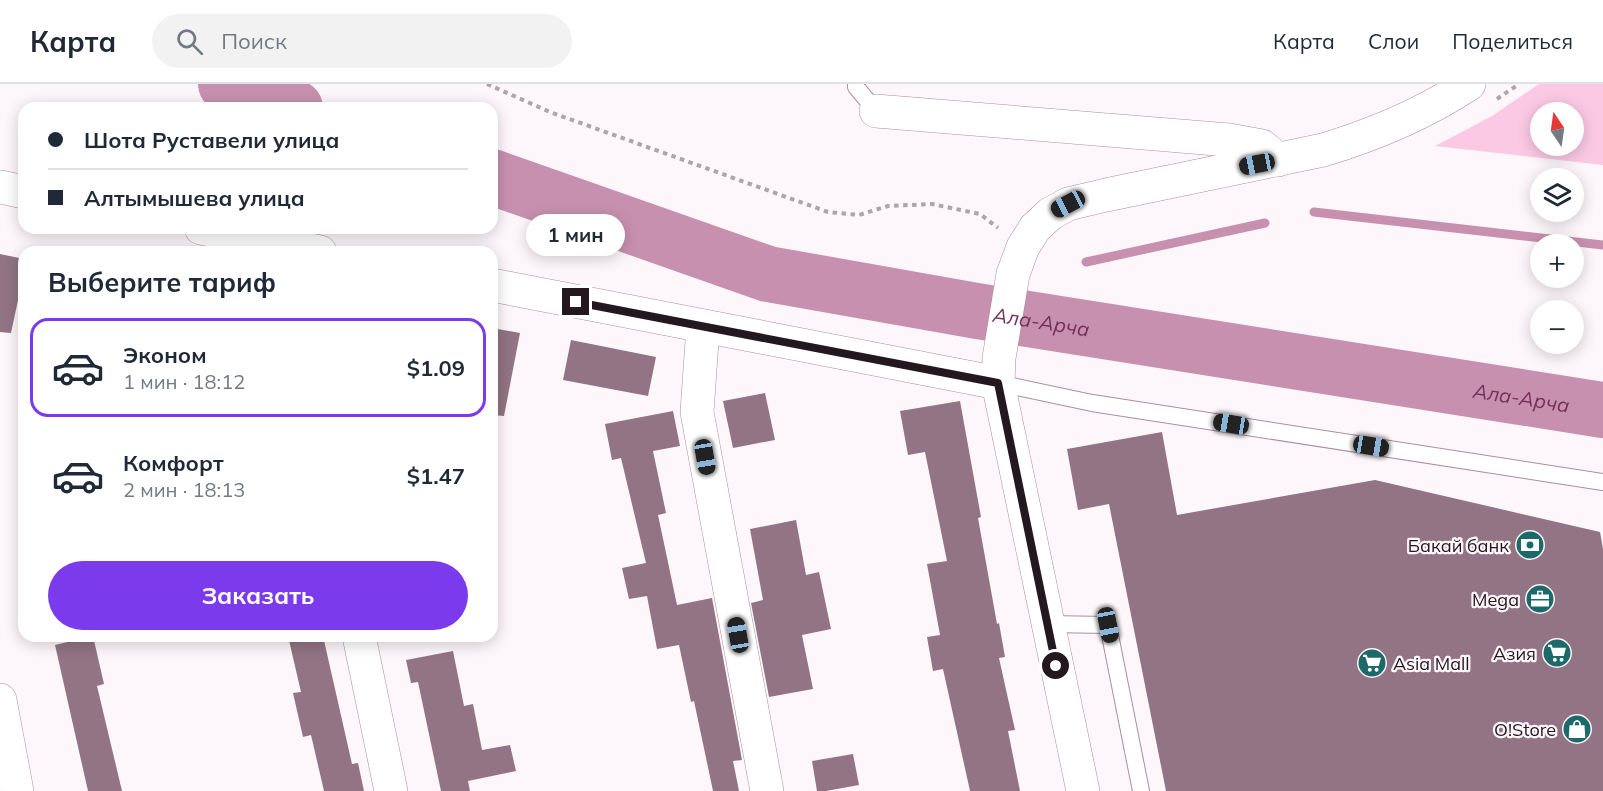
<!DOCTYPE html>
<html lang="ru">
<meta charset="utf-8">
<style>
:root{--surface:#fff;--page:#f2f2f3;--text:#1f2937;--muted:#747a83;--line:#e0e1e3;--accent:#7c3aed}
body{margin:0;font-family:Mulish,sans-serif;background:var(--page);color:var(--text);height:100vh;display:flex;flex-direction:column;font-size:22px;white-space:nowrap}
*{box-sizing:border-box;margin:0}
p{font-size:20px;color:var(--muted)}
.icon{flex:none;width:33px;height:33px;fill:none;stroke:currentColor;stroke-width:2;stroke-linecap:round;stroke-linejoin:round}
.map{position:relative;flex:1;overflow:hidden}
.drawer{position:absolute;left:18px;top:162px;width:480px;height:396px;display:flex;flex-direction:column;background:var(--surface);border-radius:18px;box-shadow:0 3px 15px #0003}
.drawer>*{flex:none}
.guide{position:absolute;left:18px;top:18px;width:480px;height:132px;border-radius:18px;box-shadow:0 3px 15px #0003;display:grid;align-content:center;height:132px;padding:0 30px;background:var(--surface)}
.needle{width:39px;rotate:347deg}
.buttons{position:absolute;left:1530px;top:18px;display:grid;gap:12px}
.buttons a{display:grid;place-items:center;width:54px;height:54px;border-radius:50%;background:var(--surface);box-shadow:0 3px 15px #0003;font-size:30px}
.end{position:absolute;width:27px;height:27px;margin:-14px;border:8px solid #24181f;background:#fff;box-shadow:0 0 0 3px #fff}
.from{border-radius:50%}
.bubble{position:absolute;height:42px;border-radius:21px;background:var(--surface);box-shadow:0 3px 15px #0003;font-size:20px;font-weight:700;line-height:42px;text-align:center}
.car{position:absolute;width:18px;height:36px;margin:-18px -9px;border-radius:8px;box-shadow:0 0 4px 2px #0007;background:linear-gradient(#222 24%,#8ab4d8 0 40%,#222 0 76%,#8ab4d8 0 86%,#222 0)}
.guide b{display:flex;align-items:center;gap:21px;height:57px;font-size:22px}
.guide b+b{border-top:2px solid var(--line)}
.guide i{width:15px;height:15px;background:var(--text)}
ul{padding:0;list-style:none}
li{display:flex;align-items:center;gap:18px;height:99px;margin:0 12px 9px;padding:0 18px;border:3px solid transparent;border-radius:18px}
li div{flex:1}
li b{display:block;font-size:22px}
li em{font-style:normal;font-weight:700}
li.selected{border-color:var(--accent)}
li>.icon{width:54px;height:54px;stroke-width:1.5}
h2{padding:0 30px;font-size:27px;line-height:72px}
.primary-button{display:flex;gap:12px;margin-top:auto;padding:12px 30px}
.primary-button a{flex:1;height:69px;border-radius:36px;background:var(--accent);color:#fff;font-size:24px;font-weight:700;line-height:69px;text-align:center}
header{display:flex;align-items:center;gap:36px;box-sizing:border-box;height:84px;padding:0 30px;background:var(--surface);border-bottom:2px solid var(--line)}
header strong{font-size:28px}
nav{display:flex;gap:33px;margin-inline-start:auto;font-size:21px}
.search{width:420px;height:54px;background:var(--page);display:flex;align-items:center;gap:15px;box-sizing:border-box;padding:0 21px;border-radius:33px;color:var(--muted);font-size:22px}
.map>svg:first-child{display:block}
.green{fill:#fbc9e4;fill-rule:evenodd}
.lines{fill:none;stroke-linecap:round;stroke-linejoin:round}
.stream{stroke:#c790af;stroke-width:9}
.river{stroke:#c790af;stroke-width:56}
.building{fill:#927484}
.lane-casing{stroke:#ad8e9f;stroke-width:18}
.street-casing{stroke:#ad8e9f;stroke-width:34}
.secondary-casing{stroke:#ad8e9f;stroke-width:34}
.path{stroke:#ada5aa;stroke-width:4;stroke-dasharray:4.5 4.5;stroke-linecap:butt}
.lane{stroke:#fff;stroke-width:16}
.street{stroke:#fff;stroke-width:33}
.secondary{stroke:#fff;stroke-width:33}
.route{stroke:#24181f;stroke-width:8}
.labels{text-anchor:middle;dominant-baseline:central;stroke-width:4.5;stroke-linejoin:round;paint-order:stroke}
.poi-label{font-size:18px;fill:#24181f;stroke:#fdf6fa;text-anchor:end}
.water-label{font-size:20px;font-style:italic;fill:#723059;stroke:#fdf6fa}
</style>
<header>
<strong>Карта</strong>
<div class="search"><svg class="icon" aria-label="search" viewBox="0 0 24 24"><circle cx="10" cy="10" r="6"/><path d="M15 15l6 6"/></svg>Поиск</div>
<nav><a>Карта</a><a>Слои</a><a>Поделиться</a></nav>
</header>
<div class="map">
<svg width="1603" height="707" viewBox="0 0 1603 707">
<rect width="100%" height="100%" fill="#fdf6fa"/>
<path class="green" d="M1539,0H1603V81L1435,62L1492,32ZM1540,28H1574V62H1540Z"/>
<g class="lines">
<g class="stream">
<path d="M1314,128L1603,161"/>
<path d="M1086,178L1265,139"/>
</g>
<g class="river">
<path d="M226,0L295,24"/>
<path id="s1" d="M492,93L768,190L977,227L1603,326"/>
</g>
</g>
<g class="building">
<path d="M0,170L24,175V188L11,249L0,248Z"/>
<path d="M492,244L520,249L504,332L492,331Z"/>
<path d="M571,256L656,273L648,312L563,296Z"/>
<path d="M765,309L775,356L733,364L723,317Z"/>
<path d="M960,317L981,433L978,434L997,540L999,539L1005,573L999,574L1015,646L1008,647L1020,707H970L943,585L933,587L927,553L940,551L927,480L947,477L925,368L908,371L900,327Z"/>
<path d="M673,327L680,362L653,367L666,429L658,431L677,521L712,514L742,676L733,677L739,707H713L694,617L691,618L679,561L657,565L647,512L629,515L622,484L646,479L621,374L612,376L605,340Z"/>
<path d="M1162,348L1177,431L1375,396L1600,448L1603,465V707H1166L1109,420L1078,426L1067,365Z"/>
<path d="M796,436L806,491L819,488L831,545L802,551L813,605L769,613L751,519L763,516L750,445Z"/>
<path d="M93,552L104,600L97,602L122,707H88L55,561Z"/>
<path d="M288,552H323L352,680L358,679L364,707H324L311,651L303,653L293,609L301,608Z"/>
<path d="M453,567L464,622L473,620L482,666L510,661L516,687L468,697L470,707H441L418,598L411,599L406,576Z"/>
<path d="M853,670L859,701L826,707H817L812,677Z"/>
</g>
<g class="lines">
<g class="lane-casing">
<g id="lane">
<path d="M856,0V3L876,27"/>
<path d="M998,299L1092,319L1603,398"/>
<path d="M1047,540L1108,541L1141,707"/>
</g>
</g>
<g class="street-casing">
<g id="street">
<path d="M876,27L1229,56L1262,62L1278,76"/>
<path d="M703,243L697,328L767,707"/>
<path d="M359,552L391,707"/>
<path d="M0,616L17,707"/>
</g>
</g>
<g class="secondary-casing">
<g id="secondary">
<path d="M0,103L24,108"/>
<path d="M201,144L320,168"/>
<path d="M492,201L998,299"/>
<path d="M1083,707L998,299L999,274L1013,190L1023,163L1035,144L1050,130L1068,120L1106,111L1323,66C1373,51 1425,29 1469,0"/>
</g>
</g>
<g class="path">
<path d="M487,0L550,28L828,128L859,131L888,122L932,120L980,130L998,144"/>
<path d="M1497,15L1519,0"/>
</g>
<use href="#lane" class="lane"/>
<use href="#street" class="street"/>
<use href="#secondary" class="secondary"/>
</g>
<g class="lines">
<path class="route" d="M576,218L998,299L1056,582"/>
</g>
<defs>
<g id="bank-disc" transform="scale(1.5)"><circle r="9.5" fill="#1b6968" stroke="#fdf6fa"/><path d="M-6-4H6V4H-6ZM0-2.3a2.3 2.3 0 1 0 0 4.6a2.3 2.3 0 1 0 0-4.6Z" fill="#fff"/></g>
<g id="office-disc" transform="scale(1.5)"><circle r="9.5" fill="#1b6968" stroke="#fdf6fa"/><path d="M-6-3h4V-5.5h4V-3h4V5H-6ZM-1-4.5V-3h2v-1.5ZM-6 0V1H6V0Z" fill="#fff"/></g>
<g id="supermarket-disc" transform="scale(1.5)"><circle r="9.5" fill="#1b6968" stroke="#fdf6fa"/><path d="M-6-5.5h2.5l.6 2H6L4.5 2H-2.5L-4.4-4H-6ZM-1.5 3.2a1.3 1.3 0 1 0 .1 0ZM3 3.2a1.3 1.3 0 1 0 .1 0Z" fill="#fff"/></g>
<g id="shop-disc" transform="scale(1.5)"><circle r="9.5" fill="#1b6968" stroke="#fdf6fa"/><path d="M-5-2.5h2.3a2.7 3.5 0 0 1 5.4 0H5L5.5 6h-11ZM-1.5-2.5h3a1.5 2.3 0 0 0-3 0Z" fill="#fff"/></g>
</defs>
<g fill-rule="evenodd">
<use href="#bank-disc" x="1530" y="461"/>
<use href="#office-disc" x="1540" y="515"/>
<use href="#supermarket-disc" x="1557" y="569"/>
<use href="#supermarket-disc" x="1372" y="579"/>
<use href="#shop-disc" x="1577" y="645"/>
</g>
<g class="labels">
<g class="poi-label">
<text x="1509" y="461">Бакай банк</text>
<text x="1519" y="515">Mega</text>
<text x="1536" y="569">Азия</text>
<text x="1393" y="579" text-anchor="start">Asia Mall</text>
<text x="1556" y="645">O!Store</text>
</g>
<g class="water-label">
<text stroke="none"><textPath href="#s1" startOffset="570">Ала-Арча</textPath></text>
<text stroke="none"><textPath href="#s1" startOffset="1056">Ала-Арча</textPath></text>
</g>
</g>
</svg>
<div class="buttons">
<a><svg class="needle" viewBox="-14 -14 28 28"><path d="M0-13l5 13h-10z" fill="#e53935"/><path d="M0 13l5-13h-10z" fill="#747a83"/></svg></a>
<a><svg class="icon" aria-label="layers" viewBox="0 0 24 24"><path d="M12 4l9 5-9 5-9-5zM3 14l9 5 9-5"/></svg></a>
<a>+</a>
<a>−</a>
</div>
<i class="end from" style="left:1056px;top:582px"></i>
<i class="end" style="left:576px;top:218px"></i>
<div class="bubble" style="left:526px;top:130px;width:99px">1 мин</div>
<i class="car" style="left:1257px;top:80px;rotate:259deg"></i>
<i class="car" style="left:1068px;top:120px;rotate:242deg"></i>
<i class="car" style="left:1231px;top:340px;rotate:279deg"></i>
<i class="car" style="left:1371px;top:362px;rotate:99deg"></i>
<i class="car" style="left:705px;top:373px;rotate:170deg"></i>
<i class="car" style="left:1108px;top:541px;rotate:169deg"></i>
<i class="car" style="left:738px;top:551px;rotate:350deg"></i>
<div class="guide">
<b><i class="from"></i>Шота Руставели улица</b>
<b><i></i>Алтымышева улица</b>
</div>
<section class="drawer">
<h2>Выберите тариф</h2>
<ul>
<li class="selected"><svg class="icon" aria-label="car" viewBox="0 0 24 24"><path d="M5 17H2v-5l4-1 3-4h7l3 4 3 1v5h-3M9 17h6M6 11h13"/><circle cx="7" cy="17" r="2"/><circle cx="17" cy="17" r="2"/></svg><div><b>Эконом</b><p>1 мин · 18:12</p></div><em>$1.09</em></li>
<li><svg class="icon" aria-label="car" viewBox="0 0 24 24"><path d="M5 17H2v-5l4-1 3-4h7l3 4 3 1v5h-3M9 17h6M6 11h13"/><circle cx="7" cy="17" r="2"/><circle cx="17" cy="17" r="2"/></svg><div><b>Комфорт</b><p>2 мин · 18:13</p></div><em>$1.47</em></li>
</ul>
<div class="primary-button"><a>Заказать</a></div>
</section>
</div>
